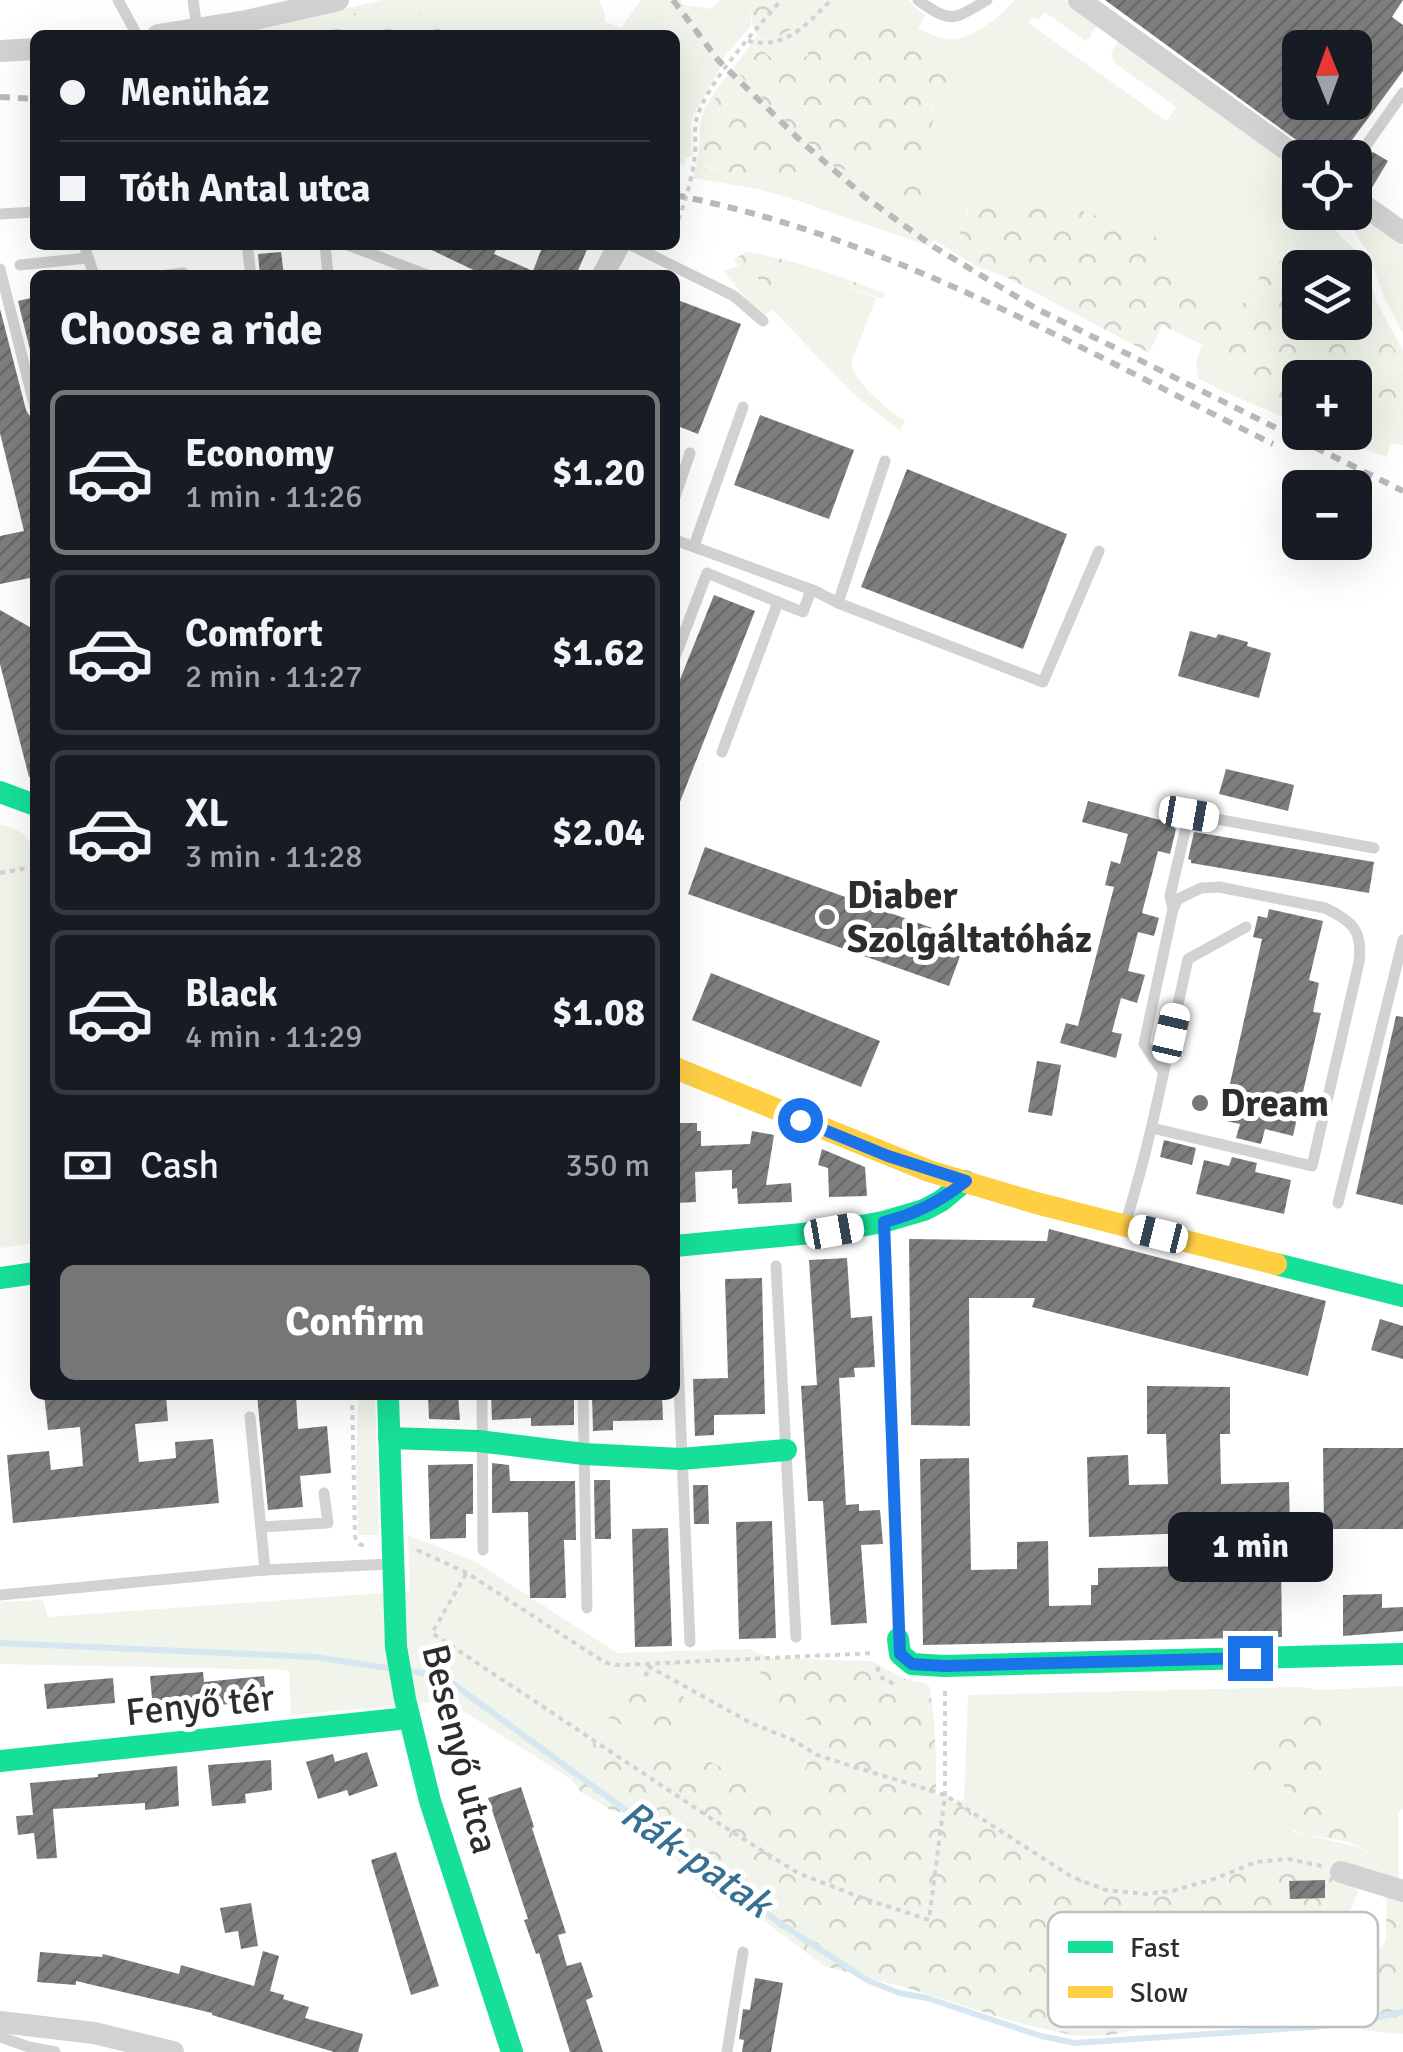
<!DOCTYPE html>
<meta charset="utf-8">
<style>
:root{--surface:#171b24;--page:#20242c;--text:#f1f3f6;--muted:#9ea1a6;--line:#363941;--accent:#767676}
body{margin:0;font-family:Signika,sans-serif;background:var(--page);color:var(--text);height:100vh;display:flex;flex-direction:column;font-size:38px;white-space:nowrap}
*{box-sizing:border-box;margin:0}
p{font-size:32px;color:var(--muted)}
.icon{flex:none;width:55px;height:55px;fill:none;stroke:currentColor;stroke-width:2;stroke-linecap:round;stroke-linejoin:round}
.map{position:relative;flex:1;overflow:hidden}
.side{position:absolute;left:30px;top:270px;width:650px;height:1130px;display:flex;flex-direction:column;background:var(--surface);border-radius:15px;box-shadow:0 10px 40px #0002}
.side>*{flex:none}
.hud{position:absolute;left:30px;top:30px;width:650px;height:220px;border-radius:15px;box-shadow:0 10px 40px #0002;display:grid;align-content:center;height:220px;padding:0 30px;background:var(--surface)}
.needle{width:65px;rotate:359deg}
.buttons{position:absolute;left:1282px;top:30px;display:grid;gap:20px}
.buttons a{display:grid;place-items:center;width:90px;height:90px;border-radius:15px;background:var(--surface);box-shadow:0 10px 40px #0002;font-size:50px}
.end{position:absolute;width:45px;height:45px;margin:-22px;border:12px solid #1a73e8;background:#fff;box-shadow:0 0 0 5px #fff}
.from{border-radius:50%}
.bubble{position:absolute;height:70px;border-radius:15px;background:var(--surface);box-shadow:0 10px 40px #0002;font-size:32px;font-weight:700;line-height:70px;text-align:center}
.car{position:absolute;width:30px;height:60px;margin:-30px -15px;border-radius:12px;box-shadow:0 0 8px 2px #0007;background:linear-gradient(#fff 24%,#345 0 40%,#fff 0 76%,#345 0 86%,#fff 0)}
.hud b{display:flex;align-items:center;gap:35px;height:95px;font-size:38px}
.hud b+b{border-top:2px solid var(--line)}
.hud i{width:25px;height:25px;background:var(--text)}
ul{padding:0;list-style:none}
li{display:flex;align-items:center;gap:30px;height:165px;margin:0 20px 15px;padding:0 10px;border:5px solid var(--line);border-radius:15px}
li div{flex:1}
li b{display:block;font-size:38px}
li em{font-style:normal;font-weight:700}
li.on{border-color:var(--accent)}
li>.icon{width:90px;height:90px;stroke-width:1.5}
h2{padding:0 30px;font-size:45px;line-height:120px}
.pay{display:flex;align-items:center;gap:25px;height:110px;padding:0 30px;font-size:38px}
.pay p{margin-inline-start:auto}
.button{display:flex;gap:20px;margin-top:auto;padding:20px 30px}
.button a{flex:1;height:115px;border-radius:15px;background:var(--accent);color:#fff;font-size:40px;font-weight:700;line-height:115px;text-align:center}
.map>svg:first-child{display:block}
.green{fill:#f0f4ea}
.forest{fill:url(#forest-crowns)}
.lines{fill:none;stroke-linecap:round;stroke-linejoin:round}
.stream{stroke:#d6e7f2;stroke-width:6}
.building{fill:url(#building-hatch);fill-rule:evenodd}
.path{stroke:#d2d2d2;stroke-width:4;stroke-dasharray:5 5;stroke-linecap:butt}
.lane{stroke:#d2d2d2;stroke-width:11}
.street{stroke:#d2d2d2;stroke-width:22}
.fast{stroke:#16e098;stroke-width:22}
.slow{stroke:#ffcf43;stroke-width:22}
.rail{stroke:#b9b9b9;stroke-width:6;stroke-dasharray:10 8;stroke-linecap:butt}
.route{stroke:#1a73e8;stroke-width:12}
.poi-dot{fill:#767676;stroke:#fff;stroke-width:4}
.labels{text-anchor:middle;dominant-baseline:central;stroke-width:10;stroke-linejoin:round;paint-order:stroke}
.poi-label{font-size:38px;font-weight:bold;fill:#2d2d2d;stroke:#fff;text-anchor:start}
.street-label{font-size:38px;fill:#2d2d2d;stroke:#fff}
.water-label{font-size:40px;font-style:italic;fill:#377092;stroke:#fff}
.key{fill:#fff;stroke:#c0c0c0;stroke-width:2.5}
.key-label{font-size:28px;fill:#2d2d2d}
</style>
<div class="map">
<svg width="1403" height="2052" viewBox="0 0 1403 2052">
<defs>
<pattern id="forest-crowns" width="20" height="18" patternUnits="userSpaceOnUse" patternTransform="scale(2.5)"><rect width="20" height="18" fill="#f0f4ea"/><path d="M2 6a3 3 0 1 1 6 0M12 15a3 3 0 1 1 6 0" fill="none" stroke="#ced2c9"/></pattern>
<pattern id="building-hatch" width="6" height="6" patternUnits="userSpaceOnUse" patternTransform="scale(2.5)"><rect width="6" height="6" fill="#7e7e7e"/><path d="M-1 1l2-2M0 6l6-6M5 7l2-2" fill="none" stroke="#686868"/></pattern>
</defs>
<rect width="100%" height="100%" fill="#fff"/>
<g class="green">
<path d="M383,0H599L604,12L605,22L621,28L641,0H681L684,5L711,9L720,0H750L751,26L724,57L719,70L693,115L691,125L692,155L685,159L684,166L675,161V35H229Z"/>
<path d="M806,0H835L830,8V23L814,38L808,55L800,60L793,69L782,67L763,51L744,54L756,36L766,40L805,4Z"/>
<path d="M852,0H908L925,16L918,28C949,43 956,44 985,26C997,18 1005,12 1014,0H1065L1098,24L1091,34L1092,36L1085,41L1045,12L1038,20L1033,17L1028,23L1167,121L1176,107L1115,63L1111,53L1119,40L1300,170V212L1323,213L1341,237L1354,248L1362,260L1377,303L1403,351V370L1398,354L1358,302H1355V268H1300V274L1290,280L1280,272L1265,292L1247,299L1234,314L1203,304L1193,285L1177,274L1169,252L1137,234L1116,213L1064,219L1036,204L982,198L972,194C964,229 948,234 976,266L934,240L928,246L793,199L758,189L693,178L698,159L710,169L734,174L788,146L772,151L768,135L772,124L726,91L720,126L700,133C699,108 719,87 733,68L785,121L838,170L929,155C934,144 936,138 931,126L935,116C928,101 938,88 945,73C935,70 935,64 927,58C914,49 873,33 857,31L849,22L854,7Z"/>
<path d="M1354,214L1366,217L1403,245V334L1384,297L1367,251L1357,236L1351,220Z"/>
<path d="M738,266L753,272L771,294L802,272L876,298L851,363C856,386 887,408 905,421L900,431L852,393L773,310L764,316L747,300L723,271Z"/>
<path d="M1202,345L1211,349L1226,367L1261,381L1288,407L1300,411V424L1220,390L1198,378L1196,363Z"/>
<path d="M1355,428L1376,432L1403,430V445L1390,443L1387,457L1321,433L1355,432Z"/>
<path d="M0,824C23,832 29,833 35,858V1243L0,1248Z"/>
<path d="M358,1395H375L379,1535H358L356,1473Z"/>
<path d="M408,1535L474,1561L617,1653L750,1649L769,1658L760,1671L766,1702L823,1727L793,1799L693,1754L646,1759L598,1735L571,1779L447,1701L291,1715L289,1670L0,1664V1602L43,1600L48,1617L410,1591Z"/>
<path d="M1403,1686V1809L1398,1812L1399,1886L1361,1879L1315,1864L1288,1859L1256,1862L1217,1878L1172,1891L1144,1894L1106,1890L1072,1877L950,1798L964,1801L968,1695L1301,1687L1302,1730L1284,1785V1800L1293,1832L1359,1847L1371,1856L1333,1815L1329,1804L1320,1690Z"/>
</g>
<g class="forest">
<path d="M750,0H806L797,26C759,48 752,43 750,0Z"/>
<path d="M835,0H852L854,7L850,22L858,31L871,32L880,19L891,18L926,45C929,60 931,68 945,73L948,84L945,94L934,97L931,107L935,116L931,126C936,138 934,144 929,155L916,157L909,165L899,166L890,162L880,167L838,170L785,121L733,68L744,54L763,51L782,67L793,69L800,60L808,55V43L813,37L811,30L818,23L829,22L830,8Z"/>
<path d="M429,12L442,19L444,35H326L323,28L326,18L359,13L373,27Z"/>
<path d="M726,91L773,124L768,135L772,150C789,146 796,145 808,159V166L800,172C771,173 720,181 698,159L700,133L720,125L721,119L713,107L717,93Z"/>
<path d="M929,174L933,198L932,209L922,215C899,209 880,201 863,182L867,176Z"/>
<path d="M972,194L982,198L1036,204L1064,219L1077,206L1089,216L1115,213L1132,219L1137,233L1153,234L1169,252L1177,274L1193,285L1203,304L1233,314L1247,299L1264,292L1259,280L1260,261H1282L1280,272L1290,280L1300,274V322H1355V302H1358L1398,354L1403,370V430L1376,432L1355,428V378H1300V411L1265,397L1261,381L1225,367L1211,349L1162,325L1149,353L1008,278L976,266L961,248L960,223L967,214Z"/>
<path d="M746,252C794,259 839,276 884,293L883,299L802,273L783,299L771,294L753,272L738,266L734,259Z"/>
<path d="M769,1658L871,1661L907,1680L925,1683L929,1686C936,1721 936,1758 936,1794L945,1795C969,1810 993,1826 1017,1841C1056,1867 1093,1894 1143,1894C1168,1893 1195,1886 1218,1878C1230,1874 1242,1867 1254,1863C1286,1853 1341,1860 1358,1892C1355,1899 1353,1908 1347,1913C1323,1932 1237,1922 1232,1954C1230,1961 1233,1971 1233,1978L1251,1994L1257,2007L1109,2035L1076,2036L1015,2022L911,1989L824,1966L756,1915L721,1900L692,1876L638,1817L611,1810L581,1792L571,1779L598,1735L646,1759L692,1754L793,1799L822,1727L766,1702L760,1671Z"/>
<path d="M633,1669L697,1704L671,1751L607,1717Z"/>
<path d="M1301,1687L1320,1690L1329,1804L1333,1815L1345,1825C1362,1826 1377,1838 1374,1856C1369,1854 1365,1850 1360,1847C1331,1832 1297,1844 1275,1815L1284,1800V1785H1245L1255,1731L1302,1730Z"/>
<path d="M1387,1887L1403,1891V2034L1362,2030L1364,1993L1357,1972L1358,1963L1380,1949L1386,1940Z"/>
</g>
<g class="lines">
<g class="stream">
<path d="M0,1643L315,1657L388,1668"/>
<path d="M410,1671L439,1676L448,1680L781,1924L867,1980L899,1993L927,1998L1041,2036L1075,2043L1312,2027L1348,2023L1403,2012"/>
</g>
</g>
<g class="building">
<path d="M1105,0H1403L1392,17L1403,25V71L1352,140L1357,142L1356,150L1360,155L1368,156L1373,152L1388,161L1370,191L1355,182V158H1321ZM1300,48H1355V102H1300Z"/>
<path d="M421,245H498L494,254L533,271L543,245H589L576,275H484Z"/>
<path d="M281,252L284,275H260L258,254Z"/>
<path d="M35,297V370L18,301Z"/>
<path d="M675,299L741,324L698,434L675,425Z"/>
<path d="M0,309L26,410L29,415L35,417V577L0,584V536L24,531L0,433Z"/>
<path d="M760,415L854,450L829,519L734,485Z"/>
<path d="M907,469L1067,534L1023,649L861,587Z"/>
<path d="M714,595L755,611L676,812L675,692Z"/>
<path d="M0,610L35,630V777H29L0,664Z"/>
<path d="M1190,631L1216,638L1218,634L1248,642L1247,646L1271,653L1259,698L1178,676Z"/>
<path d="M1226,769L1294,785L1288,811L1219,794Z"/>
<path d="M1088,801L1175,824L1174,828L1176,829L1170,854L1158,851L1142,913L1159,918L1154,936L1138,932L1128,971L1145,975L1137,1003L1121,998L1112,1032L1122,1034L1116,1058L1060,1043L1066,1023L1078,1026L1114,887L1105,885L1111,861L1120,864L1128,834L1082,822Z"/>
<path d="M1194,832L1374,862L1369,893L1191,863V860L1188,859Z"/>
<path d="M705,847L966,940L949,986L688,894Z"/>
<path d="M1269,909L1323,921L1309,980L1319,983L1313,1012L1321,1013L1293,1136L1265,1129L1261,1144L1236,1138L1240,1124L1222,1120L1262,939L1253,937L1258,916L1267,918Z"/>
<path d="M711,973L880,1041L861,1087L692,1020Z"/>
<path d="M1396,1016L1403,1017V1205L1356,1194Z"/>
<path d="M1037,1061L1061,1065L1052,1116L1028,1112Z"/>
<path d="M675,1123H697V1131H701V1146L750,1144L752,1131L774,1135L766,1185L791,1183L792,1202L738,1204L737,1188L732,1189V1170L695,1172L696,1202L675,1203Z"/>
<path d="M1164,1140L1196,1148L1192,1165L1160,1157Z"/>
<path d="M822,1149L865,1167L867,1196L829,1197L828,1168L818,1165Z"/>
<path d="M1232,1157L1257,1163L1255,1172L1291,1180L1284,1214L1196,1194L1204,1160L1229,1166Z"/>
<path d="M1049,1229L1326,1301L1308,1376L1032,1307L1035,1298H969L970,1426L911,1425L909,1239L1047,1241Z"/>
<path d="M847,1258L851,1318L872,1316L875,1367L854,1368L855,1377L839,1378L846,1505L859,1504V1511L880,1510L883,1544L861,1545L867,1623L831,1625L823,1501H808L801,1386L817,1385L809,1260Z"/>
<path d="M762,1278L765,1414L714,1415V1435L695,1436L693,1379L728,1378L725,1279Z"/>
<path d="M1380,1319L1403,1326V1359L1371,1350Z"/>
<path d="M1147,1386L1230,1387V1434H1220L1221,1484L1289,1482L1290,1529L1089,1537L1087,1457L1128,1455L1129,1485L1168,1484L1166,1434H1147Z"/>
<path d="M44,1395H166L168,1421L135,1424L139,1462L176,1458L175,1442L213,1439L219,1503L13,1523L7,1455L49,1451L51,1470L83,1466L80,1427L48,1430Z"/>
<path d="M257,1395H296L298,1429L327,1426L331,1473L300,1476L303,1507L268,1510Z"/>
<path d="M428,1395H458L460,1420L429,1419Z"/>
<path d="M491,1395H574V1425L531,1426V1418L492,1420Z"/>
<path d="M592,1395H662L663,1420L613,1421V1430L593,1431Z"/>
<path d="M1323,1448H1403V1529H1324Z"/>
<path d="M969,1458L971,1570L1017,1569V1542L1048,1541L1049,1606L1091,1605V1585H1098V1568L1281,1564L1282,1637L923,1645L920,1459Z"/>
<path d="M492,1463L509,1465L510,1481H575L576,1540H564L566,1598H530L528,1512L492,1513Z"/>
<path d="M473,1464V1514H466V1538L430,1539L428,1465Z"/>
<path d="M594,1480H610L611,1539H595Z"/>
<path d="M693,1485H708L709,1524H694Z"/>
<path d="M772,1521L776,1638L739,1639L736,1522Z"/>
<path d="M668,1528L672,1646L635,1647L632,1529Z"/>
<path d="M1382,1594V1608L1403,1607V1631L1343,1636V1595Z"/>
<path d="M203,1672L204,1682L264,1676L266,1702L153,1709L150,1676Z"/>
<path d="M113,1678L115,1703L47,1709L44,1684Z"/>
<path d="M367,1752L378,1786L349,1796L347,1790L318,1799L306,1762L333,1754L335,1762Z"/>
<path d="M271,1760L272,1790L245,1794L246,1803L212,1806L208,1765Z"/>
<path d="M177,1766L179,1806L145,1810V1803L53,1809L57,1858L37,1859L34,1833L18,1835L16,1816L33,1815L30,1783L98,1777V1774Z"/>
<path d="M521,1787L534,1827L532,1828L566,1933L558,1935L567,1966L581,1962L593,1997L586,2000L603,2052H570L539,1953L536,1954L524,1920L528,1919L488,1798Z"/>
<path d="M396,1852L439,1986L411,1995L371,1860Z"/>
<path d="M1325,1880V1898L1290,1899L1289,1881Z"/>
<path d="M251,1903L258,1946L241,1949L238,1931L225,1933L220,1908Z"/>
<path d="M263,1951L279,1956L270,1991L284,1995L283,1999L309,2007L305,2018L363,2034L358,2052H334L212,2015V2013L76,1981V1985L37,1982L40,1952L102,1957L103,1954L179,1974L181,1965L254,1986Z"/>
<path d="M755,1978L783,1983L771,2052H742L744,2040L739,2039L743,2009L750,2010Z"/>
</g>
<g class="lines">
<g class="path">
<path d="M748,41C786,50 807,24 831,0"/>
<path d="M675,229C684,205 693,178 695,153C696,142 694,132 696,121C705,84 756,30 781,0"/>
<path d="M0,873L27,868"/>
<path d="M352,1395L355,1537L359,1544L368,1547"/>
<path d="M417,1550L467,1573L604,1662L616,1665L644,1664L875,1653"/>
<path d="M466,1574L432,1633L718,1823L798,1873L862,1898L929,1920L945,1795V1691"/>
<path d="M648,1666L751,1723L793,1740L817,1755L945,1795L1072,1877L1106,1890L1144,1894L1172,1891L1217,1878L1256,1862L1288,1859L1322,1866"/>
<path d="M877,1667L882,1678L894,1684"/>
<path d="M645,1676L651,1667"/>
</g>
<g class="lane">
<path d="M118,0L137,35"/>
<path d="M193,0L197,29"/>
<path d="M918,0C952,25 954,19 987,0"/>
<path d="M1365,147L1403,93"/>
<path d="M0,214L35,212"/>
<path d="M84,245L94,275"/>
<path d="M247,245L251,275"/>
<path d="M325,245L328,275"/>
<path d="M348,245L427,275"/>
<path d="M631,245L734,296L763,321"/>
<path d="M20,265L87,258"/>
<path d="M0,269L35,408"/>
<path d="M167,275L183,273L184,275"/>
<path d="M675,497L690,453"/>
<path d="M675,540L815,591L838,603L1043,682L1099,551"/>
<path d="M694,546L743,407"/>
<path d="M838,603L885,461"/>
<path d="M675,657L707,573L778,602"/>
<path d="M722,752L778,602L803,612L811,590"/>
<path d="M1173,909L1170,896L1189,814L1374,848"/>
<path d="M1152,1128L1312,1166L1359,962C1363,930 1352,921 1325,908L1219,887L1201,888L1178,899L1173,909L1144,1044L1162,1070"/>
<path d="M1338,1203L1403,940"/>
<path d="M1126,1221C1153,1136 1168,1047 1188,959L1246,927"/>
<path d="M885,1244L898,1634"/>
<path d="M776,1266L796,1637"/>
<path d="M675,1292L690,1642"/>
<path d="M482,1395L483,1550"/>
<path d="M583,1395L587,1608"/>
<path d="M250,1417L265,1570"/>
<path d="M261,1527L328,1523L324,1493"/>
<path d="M0,1595L265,1570L389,1564"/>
<path d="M0,2037L29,2047L55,2052"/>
<path d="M727,2052L743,1952"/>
</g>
<g class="street">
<path d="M1079,0L1300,159"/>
<path d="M158,35L246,21L338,0"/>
<path d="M0,51L35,49"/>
<path d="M1355,199L1403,233"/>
<path d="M603,275L619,245"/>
<path d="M1341,1872L1403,1891"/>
<path d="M0,2022L94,2033L173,2052"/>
</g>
<g class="fast">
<path d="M0,792L35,805"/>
<path d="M675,1246L833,1231L883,1222L924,1210L941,1201L965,1181"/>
<path d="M1276,1264L1403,1296"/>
<path d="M0,1278L35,1273"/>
<path d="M388,1395L396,1647L405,1699L430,1801L512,2052"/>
<path d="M389,1438L478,1441L584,1454L681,1459L786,1450"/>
<path d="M898,1639L900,1654L912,1664L944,1666L1403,1654"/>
<path d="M0,1761L408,1718"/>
</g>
<path class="slow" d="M675,1068L929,1171L1036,1203L1276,1264"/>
<g class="rail">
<path d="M673,0L718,60L803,143L865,197L934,247L1037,309L1403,491"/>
<path d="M0,97L35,99"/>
<path d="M675,195C889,237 1080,349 1273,444"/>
</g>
</g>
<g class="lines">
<path class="route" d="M800,1120L888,1156L966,1181C939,1202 916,1214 884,1222L900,1654L912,1664L944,1666L1250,1658"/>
</g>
<g class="poi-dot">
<circle cx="827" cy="917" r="10"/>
<circle cx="1200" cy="1103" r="10"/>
</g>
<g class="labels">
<g class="poi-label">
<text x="847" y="895">Diaber<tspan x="847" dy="44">Szolgáltatóház</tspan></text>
<text x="1220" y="1103">Dream</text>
</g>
<g class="street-label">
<text transform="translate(200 1705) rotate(-6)">Fenyő tér</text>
<text transform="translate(460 1749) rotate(76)">Besenyő utca</text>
</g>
<g class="water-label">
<text transform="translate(696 1859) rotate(35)">Rák-patak</text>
</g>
</g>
<rect x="1048" y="1912" width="330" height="115" rx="15" class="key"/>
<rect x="1068" y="1941" width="45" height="12" fill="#16e098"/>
<rect x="1068" y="1986" width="45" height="12" fill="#ffcf43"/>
<g class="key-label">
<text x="1130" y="1957">Fast</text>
<text x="1130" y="2002">Slow</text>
</g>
</svg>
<div class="buttons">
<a><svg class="needle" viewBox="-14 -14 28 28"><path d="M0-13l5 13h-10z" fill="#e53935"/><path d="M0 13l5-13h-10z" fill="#9ea1a6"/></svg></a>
<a><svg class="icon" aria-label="locate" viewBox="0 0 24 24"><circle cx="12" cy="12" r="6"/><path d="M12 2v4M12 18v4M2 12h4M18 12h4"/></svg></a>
<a><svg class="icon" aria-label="layers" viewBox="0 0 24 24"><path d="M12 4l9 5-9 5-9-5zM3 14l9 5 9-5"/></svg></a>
<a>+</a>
<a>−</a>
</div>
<i class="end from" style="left:800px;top:1120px"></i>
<i class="end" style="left:1250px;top:1658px"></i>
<div class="bubble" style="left:1168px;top:1512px;width:165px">1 min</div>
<i class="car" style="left:1189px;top:814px;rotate:100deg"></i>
<i class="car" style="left:1171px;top:1033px;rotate:13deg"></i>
<i class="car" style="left:834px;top:1231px;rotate:80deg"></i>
<i class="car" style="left:1158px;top:1234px;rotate:284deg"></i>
<div class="hud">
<b><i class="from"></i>Menüház</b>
<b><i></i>Tóth Antal utca</b>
</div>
<section class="side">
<h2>Choose a ride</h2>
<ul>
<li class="on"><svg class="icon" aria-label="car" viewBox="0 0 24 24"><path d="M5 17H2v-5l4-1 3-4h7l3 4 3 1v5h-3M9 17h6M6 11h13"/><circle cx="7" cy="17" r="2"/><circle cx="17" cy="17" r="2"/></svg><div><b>Economy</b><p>1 min · 11:26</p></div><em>$1.20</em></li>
<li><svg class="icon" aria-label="car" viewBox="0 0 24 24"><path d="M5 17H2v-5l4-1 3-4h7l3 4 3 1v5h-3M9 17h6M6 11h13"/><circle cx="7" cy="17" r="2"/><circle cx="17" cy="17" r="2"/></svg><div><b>Comfort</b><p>2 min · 11:27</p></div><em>$1.62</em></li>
<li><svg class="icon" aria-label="car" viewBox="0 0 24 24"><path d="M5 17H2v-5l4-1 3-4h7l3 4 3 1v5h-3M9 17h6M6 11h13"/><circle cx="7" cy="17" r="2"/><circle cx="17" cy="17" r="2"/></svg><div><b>XL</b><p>3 min · 11:28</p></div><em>$2.04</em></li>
<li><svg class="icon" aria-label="car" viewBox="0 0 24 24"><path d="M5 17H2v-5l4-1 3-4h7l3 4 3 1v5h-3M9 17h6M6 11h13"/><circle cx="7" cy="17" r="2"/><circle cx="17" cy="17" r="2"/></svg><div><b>Black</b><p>4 min · 11:29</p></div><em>$1.08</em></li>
</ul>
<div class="pay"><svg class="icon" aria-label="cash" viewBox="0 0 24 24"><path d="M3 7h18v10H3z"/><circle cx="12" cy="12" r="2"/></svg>Cash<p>350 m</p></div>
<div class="button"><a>Confirm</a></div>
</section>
</div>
